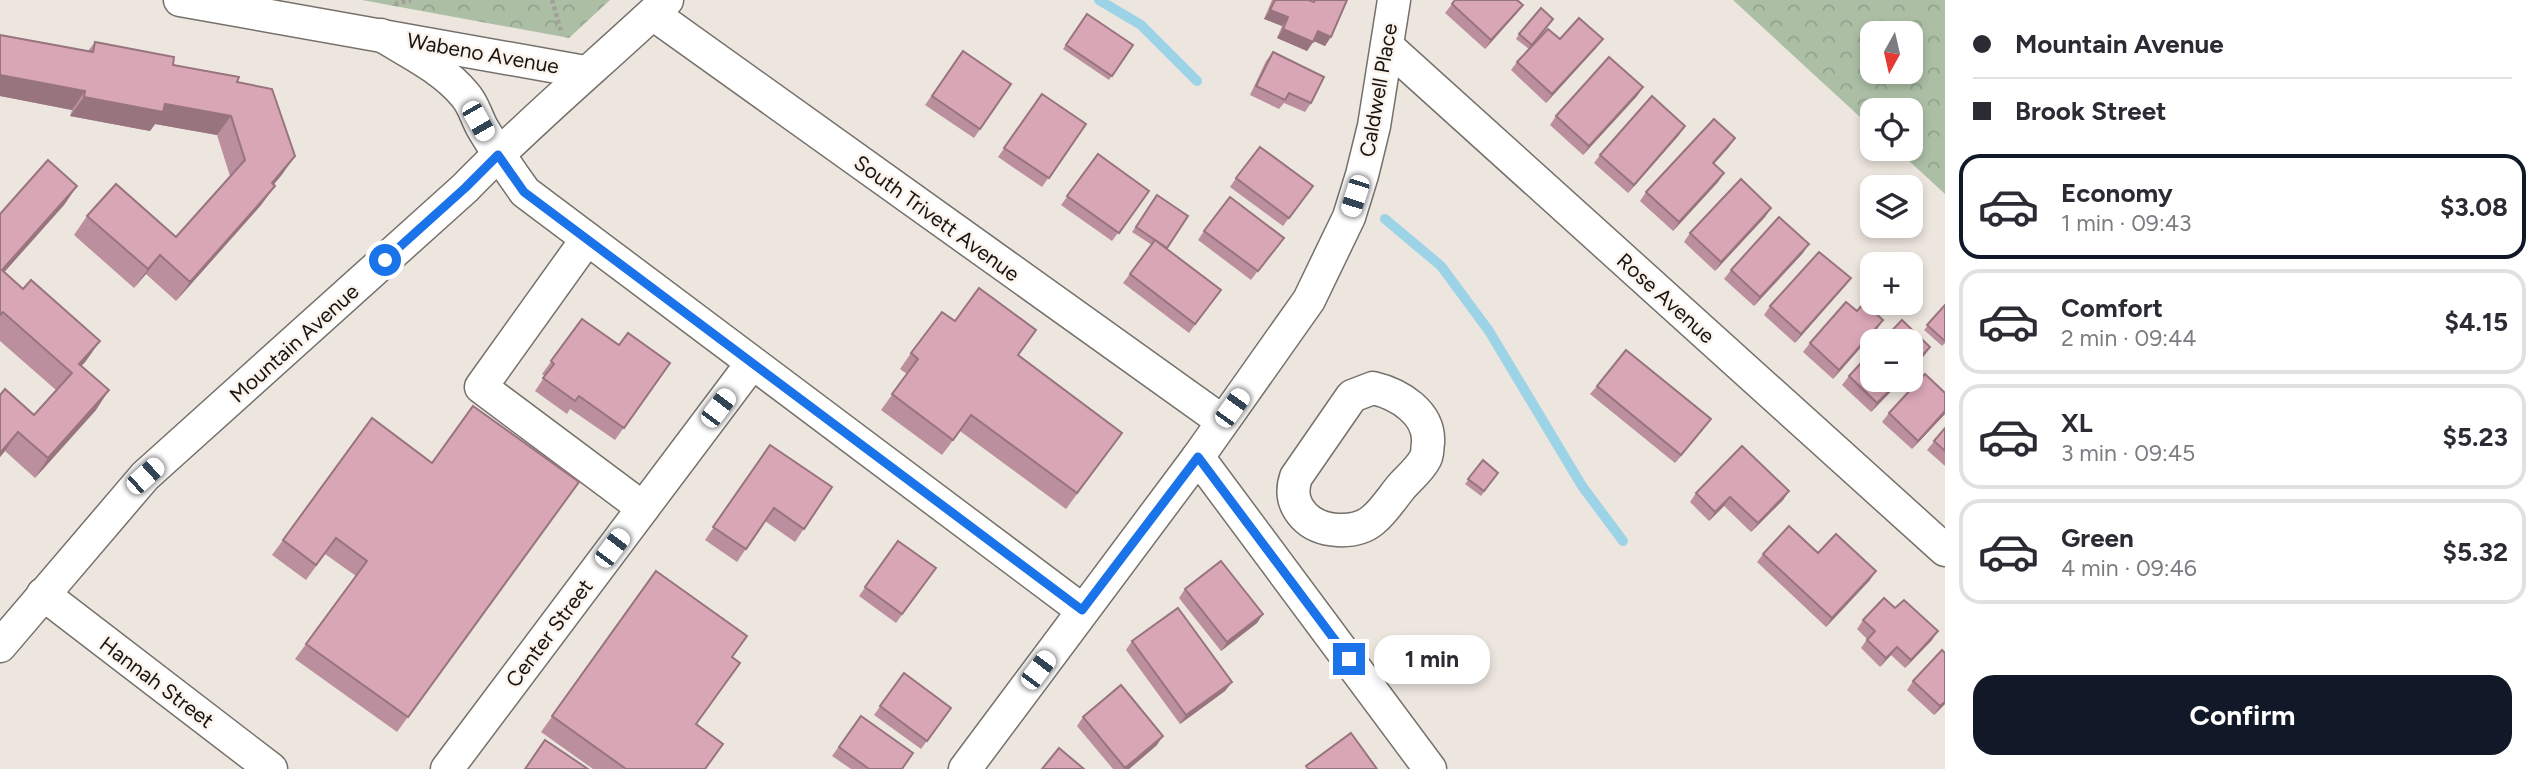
<!DOCTYPE html>
<meta charset="utf-8">
<style>
:root{--surface:#fff;--page:#f7f7f7;--text:#2b2b33;--muted:#7c7c81;--line:#e1e1e2;--accent:#111827}
body{margin:0;font-family:Figtree,sans-serif;background:var(--page);color:var(--text);height:100vh;display:flex;flex-direction:column;font-size:26px;white-space:nowrap}
*{box-sizing:border-box;margin:0}
p{font-size:23px;color:var(--muted)}
.icon{flex:none;width:38px;height:38px;fill:none;stroke:currentColor;stroke-width:2;stroke-linecap:round;stroke-linejoin:round}
.map{position:relative;flex:1;overflow:hidden}
.panel{display:flex;flex-direction:column;background:var(--surface);width:595px}
.panel>*{flex:none}
.guide{display:grid;align-content:center;height:154px;padding:0 28px;background:var(--surface)}
.needle{width:46px;rotate:188deg}
.buttons{position:absolute;left:1860px;top:21px;display:grid;gap:14px}
.buttons a{display:grid;place-items:center;width:63px;height:63px;border-radius:14px;background:var(--surface);box-shadow:0 4px 10px #0003;font-size:35px}
.end{position:absolute;width:32px;height:32px;margin:-16px;border:9px solid #1a73e8;background:#fff;box-shadow:0 0 0 4px #fff}
.from{border-radius:50%}
.bubble{position:absolute;height:49px;border-radius:21px;background:var(--surface);box-shadow:0 4px 10px #0003;font-size:23px;font-weight:700;line-height:49px;text-align:center}
.car{position:absolute;width:21px;height:42px;margin:-21px -10px;border-radius:9px;box-shadow:0 0 5px 2px #0007;background:linear-gradient(#fff 24%,#345 0 40%,#fff 0 76%,#345 0 86%,#fff 0)}
.guide b{display:flex;align-items:center;gap:24px;height:66px;font-size:26px}
.guide b+b{border-top:2px solid var(--line)}
.guide i{width:18px;height:18px;background:var(--text)}
ul{padding:0;list-style:none}
li{display:flex;align-items:center;gap:21px;height:105px;margin:0 14px 10px;padding:0 14px;border:4px solid var(--line);border-radius:21px}
li div{flex:1}
li b{display:block;font-size:26px}
li em{font-style:normal;font-weight:700}
li.on{border-color:var(--accent)}
li>.icon{width:63px;height:63px;stroke-width:1.5}
.action{display:flex;gap:14px;margin-top:auto;padding:14px 28px}
.action a{flex:1;height:80px;border-radius:21px;background:var(--accent);color:#fff;font-size:28px;font-weight:700;line-height:80px;text-align:center}
main{display:flex;flex:1;min-height:0}
.map>svg:first-child{display:block}
.forest{fill:url(#forest-crowns);fill-rule:evenodd}
.lines{fill:none;stroke-linecap:round;stroke-linejoin:round}
.stream{stroke:#9dd3e7;stroke-width:10}
.minor-casing{stroke:#76706a;stroke-width:35}
.path{stroke:#a39e98;stroke-width:4.5;stroke-dasharray:3.5 3.5;stroke-linecap:butt}
.minor{stroke:#fff;stroke-width:32}
.wall{fill:#bb8f9d}
.shaded-wall{fill:#98747f}
.building{fill:#d9a6b6;stroke:#98747f;stroke-width:2}
.route{stroke:#1a73e8;stroke-width:9}
.labels{text-anchor:middle;dominant-baseline:central;stroke-width:5;stroke-linejoin:round;paint-order:stroke}
.street-label{font-size:21px;fill:#171412;stroke:#fbf3ec}
</style>
<main>
<div class="map">
<svg width="1945" height="769" viewBox="0 0 1945 769">
<defs>
<pattern id="forest-crowns" width="20" height="18" patternUnits="userSpaceOnUse" patternTransform="scale(1.75)"><rect width="20" height="18" fill="#acbfa5"/><path d="M2 6a3 3 0 1 1 6 0M12 15a3 3 0 1 1 6 0" fill="none" stroke="#93a38d"/></pattern>
</defs>
<rect width="100%" height="100%" fill="#ede6df"/>
<g class="forest">
<path d="M362,0H610L569,38Z"/>
<path d="M1733,0H1945V194L1896,149H1911V110H1872V128ZM1872,33H1911V72H1872Z"/>
</g>
<g class="lines">
<g class="stream">
<path d="M1099,0L1141,25L1197,81"/>
<path d="M1385,219L1441,266L1489,331L1582,486L1623,541"/>
</g>
<g class="minor-casing">
<g id="minor">
<path d="M180,0L585,72"/>
<path d="M653,14L1222,421"/>
<path d="M381,35C410,53 444,69 465,95C474,105 476,117 483,129C496,151 510,171 525,192L1082,610"/>
<path d="M1387,46L1945,550"/>
<path d="M587,239L481,387L643,508"/>
<path d="M1373,388C1399,394 1430,413 1428,443C1427,448 1428,455 1425,459C1420,469 1408,479 1401,487C1392,498 1384,511 1373,520C1355,535 1320,533 1304,516C1293,504 1291,492 1296,477L1352,396Z"/>
<path d="M1198,457L1430,769"/>
<path d="M43,594L271,769"/>
<path d="M0,646L145,476L465,188C529,122 600,63 667,0"/>
<path d="M447,769L752,363"/>
<path d="M965,769L1198,457L1309,300L1349,217L1362,175L1374,126L1394,0"/>
</g>
</g>
<g class="path">
<path d="M552,0L562,34"/>
<path d="M395,4L411,0"/>
</g>
<use href="#minor" class="minor"/>
</g>
<g class="wall">
<path d="M1272,0H1309L1312,1L1313,0H1347L1325,46L1314,41L1307,51L1277,38L1282,26L1264,19Z"/>
<path d="M1452,4L1523,5L1516,14L1485,49L1445,13Z"/>
<path d="M1087,14L1133,45L1109,80L1063,49Z"/>
<path d="M1553,19L1529,49L1516,39L1519,34Z"/>
<path d="M0,35L88,51L95,42L237,82L295,156L273,185L275,186L261,205L176,301L146,274L134,288L74,235L87,216L176,237L230,176L217,135L155,124L150,131L70,116L72,110L0,96Z"/>
<path d="M1560,39L1596,48L1546,103L1511,70L1517,62Z"/>
<path d="M963,51L1011,84L974,138L925,105Z"/>
<path d="M1273,52L1311,103L1305,112L1284,103L1279,109L1250,95L1266,61Z"/>
<path d="M1643,87L1637,96L1583,155L1550,125L1556,116Z"/>
<path d="M1042,94L1086,124L1042,187L998,157Z"/>
<path d="M1679,135L1628,193L1594,163L1600,155Z"/>
<path d="M1729,147L1714,164L1724,173L1718,182L1673,231L1640,201L1646,192Z"/>
<path d="M1098,154L1149,191L1112,241L1061,205Z"/>
<path d="M1236,178L1313,186L1283,226L1230,187Z"/>
<path d="M77,186L64,205L4,272L86,361L81,366L96,410L35,478L5,451L0,457V395L34,415L56,390L0,341V214Z"/>
<path d="M1157,195L1166,249L1221,290L1189,333L1123,283L1152,245L1132,232Z"/>
<path d="M1771,208L1765,217L1715,271L1684,242L1690,233Z"/>
<path d="M1204,231L1277,246L1251,280L1198,240Z"/>
<path d="M1803,253L1754,306L1724,279L1731,270Z"/>
<path d="M1851,278L1844,287L1795,343L1764,315L1770,306Z"/>
<path d="M1945,305V343L1942,346L1924,330Z"/>
<path d="M1857,311L1883,320L1877,329L1833,379L1803,352L1810,343Z"/>
<path d="M582,319L619,345L670,363L615,440L570,409L567,414L535,391L545,376L542,374Z"/>
<path d="M955,321L1018,356L1122,433L1066,509L960,431L942,455L881,410L907,374L900,369L911,353Z"/>
<path d="M1849,376L1872,380H1902L1871,412L1842,385Z"/>
<path d="M1597,386L1705,427L1675,463L1590,394Z"/>
<path d="M1889,413L1945,414L1912,449L1882,422Z"/>
<path d="M372,418L432,463L579,482L397,732L295,659L356,576L325,554L306,580L272,555Z"/>
<path d="M1945,428V466L1927,450Z"/>
<path d="M770,445L832,487L795,542L765,521L737,562L705,540Z"/>
<path d="M1483,460L1498,473L1481,496L1465,484Z"/>
<path d="M1789,491L1783,500L1751,532L1724,506L1709,521L1690,502L1696,493Z"/>
<path d="M898,541L936,568L896,623L859,596Z"/>
<path d="M1818,553L1870,580L1826,627L1757,562L1763,554Z"/>
<path d="M656,571L732,657L696,725L705,769H593L541,732Z"/>
<path d="M1185,589L1263,614L1257,623L1221,651L1179,598Z"/>
<path d="M1863,620L1932,640L1905,668L1891,655L1880,667L1861,648L1867,639L1857,629Z"/>
<path d="M1132,641L1232,682L1225,691L1180,724L1126,650Z"/>
<path d="M904,673L951,708L921,749L874,715Z"/>
<path d="M1913,681L1945,704L1934,715L1907,690Z"/>
<path d="M861,716L902,769H851L832,756Z"/>
<path d="M1083,717L1157,745L1129,769H1113L1077,726Z"/>
</g>
<g class="shaded-wall">
<path d="M1523,5L1516,14L1485,49L1491,40Z"/>
<path d="M1270,10L1288,17L1282,26L1264,19Z"/>
<path d="M1283,29L1313,42L1307,51L1277,38Z"/>
<path d="M1318,31L1331,37L1325,46L1311,40Z"/>
<path d="M1603,39L1596,48L1546,103L1552,94Z"/>
<path d="M0,75L85,91L72,110L0,96Z"/>
<path d="M1643,87L1637,96L1583,155L1589,146Z"/>
<path d="M84,97L165,104L231,116L217,135L155,124L150,131L70,116Z"/>
<path d="M1685,126L1679,135L1628,193L1634,185Z"/>
<path d="M1735,138L1729,147L1706,172L1713,163Z"/>
<path d="M295,156L281,176L258,203L272,183Z"/>
<path d="M1724,173L1718,182L1673,231L1679,222Z"/>
<path d="M77,186L64,205L0,277V274Z"/>
<path d="M275,186L261,205L176,301L190,282Z"/>
<path d="M1771,208L1765,217L1715,271L1721,262Z"/>
<path d="M1809,244L1803,253L1754,306L1760,297Z"/>
<path d="M160,255L146,274L134,288L148,269Z"/>
<path d="M1851,278L1844,287L1795,343L1801,334Z"/>
<path d="M1883,320L1877,329L1833,379L1839,370Z"/>
<path d="M100,341L86,361L66,383L79,364Z"/>
<path d="M1930,347L1924,356L1911,370V368Z"/>
<path d="M1900,380H1902L1871,412L1877,403Z"/>
<path d="M109,390L96,410L35,478L48,458Z"/>
<path d="M1945,411V414L1912,449L1918,441Z"/>
<path d="M1711,419L1705,427L1675,463L1681,455Z"/>
<path d="M18,432L5,451L0,457V453Z"/>
<path d="M1789,491L1783,500L1751,532L1758,523Z"/>
<path d="M1730,497L1724,506L1709,521L1715,512Z"/>
<path d="M1876,571L1870,580L1826,627L1832,618Z"/>
<path d="M1263,614L1257,623L1221,651L1227,642Z"/>
<path d="M1938,631L1932,640L1905,668L1911,660Z"/>
<path d="M1897,647L1891,655L1880,667L1886,658Z"/>
<path d="M1232,682L1225,691L1180,724L1186,715Z"/>
<path d="M1945,702V704L1934,715L1940,706Z"/>
<path d="M1163,736L1157,745L1129,769H1125Z"/>
</g>
<g class="building">
<path d="M1275,0H1309L1314,2L1315,0H1347L1331,37L1318,31L1313,42L1283,29L1288,17L1270,10Z"/>
<path d="M1455,0H1517L1523,5L1491,40L1452,4Z"/>
<path d="M1541,8L1553,19L1532,45L1519,34Z"/>
<path d="M1087,14L1133,45L1112,76L1066,45Z"/>
<path d="M1579,18L1603,39L1552,94L1517,62L1548,29L1560,39Z"/>
<path d="M0,35L93,52L95,42L174,57L173,65L239,77L237,82L272,89L295,156L272,183L275,186L190,282L160,255L148,269L87,216L116,184L176,237L245,160L231,116L165,104L163,112L84,97L85,91L0,75Z"/>
<path d="M963,51L1011,84L980,129L932,96Z"/>
<path d="M1273,52L1324,77L1311,103L1289,93L1285,100L1256,86Z"/>
<path d="M1609,57L1643,87L1589,146L1556,116Z"/>
<path d="M1042,94L1086,124L1049,178L1004,148Z"/>
<path d="M1652,96L1685,126L1634,185L1600,155Z"/>
<path d="M1714,119L1735,138L1713,163L1724,173L1679,222L1646,192Z"/>
<path d="M1260,147L1313,186L1289,218L1236,178Z"/>
<path d="M1098,154L1149,191L1119,233L1067,196Z"/>
<path d="M48,160L77,186L2,270L23,289L31,280L100,341L79,364L109,390L48,458L18,432L0,453V395L5,389L34,415L72,373L3,312L0,315V214Z"/>
<path d="M1741,179L1771,208L1721,262L1690,233Z"/>
<path d="M1157,195L1188,216L1167,248L1136,227Z"/>
<path d="M1230,197L1284,238L1258,271L1204,231Z"/>
<path d="M1779,217L1809,244L1760,297L1731,270Z"/>
<path d="M1155,240L1221,290L1195,324L1130,274Z"/>
<path d="M1819,252L1851,278L1801,334L1770,306Z"/>
<path d="M979,288L1036,330L1018,355L1122,433L1077,493L971,415L953,440L892,394L918,359L911,353L942,312L955,321Z"/>
<path d="M1846,302L1857,311L1864,303L1883,320L1839,370L1810,343Z"/>
<path d="M1945,305V341L1927,325Z"/>
<path d="M582,319L619,345L628,333L670,363L624,428L579,396L575,401L543,378L554,364L551,361Z"/>
<path d="M1902,320L1930,347L1911,368V341H1882Z"/>
<path d="M1626,350L1711,419L1681,455L1597,386Z"/>
<path d="M1872,351V380H1900L1877,403L1849,376Z"/>
<path d="M1925,374L1945,393V411L1918,441L1889,413Z"/>
<path d="M473,406L579,482L408,717L306,644L367,561L336,538L316,565L283,540L372,418L432,463Z"/>
<path d="M1945,428V451L1934,441Z"/>
<path d="M770,445L832,487L804,529L774,508L746,549L713,527Z"/>
<path d="M1742,446L1789,491L1758,523L1730,497L1715,512L1696,493Z"/>
<path d="M1483,460L1498,473L1484,491L1468,479Z"/>
<path d="M1789,526L1818,553L1836,534L1876,571L1832,618L1763,554Z"/>
<path d="M898,541L936,568L902,614L865,587Z"/>
<path d="M1221,561L1263,614L1227,642L1185,589Z"/>
<path d="M656,571L747,636L732,657L740,663L696,724L723,744L705,769H626L552,716Z"/>
<path d="M1884,598L1895,608L1904,600L1938,631L1911,660L1897,647L1886,658L1867,640L1875,631L1863,620Z"/>
<path d="M1178,608L1232,682L1186,715L1132,641Z"/>
<path d="M1942,650L1945,653V702L1940,706L1913,681Z"/>
<path d="M904,673L951,708L927,741L880,706Z"/>
<path d="M1121,685L1163,736L1125,768L1083,717Z"/>
<path d="M861,716L913,753L902,769H869L839,747Z"/>
<path d="M1351,733L1377,769H1308L1306,766Z"/>
<path d="M545,740L588,769H525Z"/>
<path d="M1059,748L1084,769H1042Z"/>
</g>
<g class="lines">
<path class="route" d="M385,260L465,188L498,155L524,192L1082,610L1198,457L1349,659"/>
</g>
<g class="labels">
<g class="street-label">
<text transform="translate(483 53) rotate(10)">Wabeno Avenue</text>
<text transform="translate(1378 90) rotate(-80)">Caldwell Place</text>
<text transform="translate(937 218) rotate(36)">South Trivett Avenue</text>
<text transform="translate(1666 298) rotate(42)">Rose Avenue</text>
<text transform="translate(294 343) rotate(-42)">Mountain Avenue</text>
<text transform="translate(549 633) rotate(-53)">Center Street</text>
<text transform="translate(157 682) rotate(37)">Hannah Street</text>
</g>
</g>
</svg>
<div class="buttons">
<a><svg class="needle" viewBox="-14 -14 28 28"><path d="M0-13l5 13h-10z" fill="#e53935"/><path d="M0 13l5-13h-10z" fill="#7c7c81"/></svg></a>
<a><svg class="icon" aria-label="locate" viewBox="0 0 24 24"><circle cx="12" cy="12" r="6"/><path d="M12 2v4M12 18v4M2 12h4M18 12h4"/></svg></a>
<a><svg class="icon" aria-label="layers" viewBox="0 0 24 24"><path d="M12 4l9 5-9 5-9-5zM3 14l9 5 9-5"/></svg></a>
<a>+</a>
<a>−</a>
</div>
<i class="end from" style="left:385px;top:260px"></i>
<i class="end" style="left:1349px;top:659px"></i>
<div class="bubble" style="left:1374px;top:635px;width:116px">1 min</div>
<i class="car" style="left:478px;top:121px;rotate:150deg"></i>
<i class="car" style="left:1355px;top:196px;rotate:198deg"></i>
<i class="car" style="left:718px;top:408px;rotate:37deg"></i>
<i class="car" style="left:1232px;top:408px;rotate:36deg"></i>
<i class="car" style="left:145px;top:476px;rotate:48deg"></i>
<i class="car" style="left:612px;top:548px;rotate:37deg"></i>
<i class="car" style="left:1038px;top:670px;rotate:37deg"></i>
</div>
<section class="panel">
<div class="guide">
<b><i class="from"></i>Mountain Avenue</b>
<b><i></i>Brook Street</b>
</div>
<ul>
<li class="on"><svg class="icon" aria-label="car" viewBox="0 0 24 24"><path d="M5 17H2v-5l4-1 3-4h7l3 4 3 1v5h-3M9 17h6M6 11h13"/><circle cx="7" cy="17" r="2"/><circle cx="17" cy="17" r="2"/></svg><div><b>Economy</b><p>1 min · 09:43</p></div><em>$3.08</em></li>
<li><svg class="icon" aria-label="car" viewBox="0 0 24 24"><path d="M5 17H2v-5l4-1 3-4h7l3 4 3 1v5h-3M9 17h6M6 11h13"/><circle cx="7" cy="17" r="2"/><circle cx="17" cy="17" r="2"/></svg><div><b>Comfort</b><p>2 min · 09:44</p></div><em>$4.15</em></li>
<li><svg class="icon" aria-label="car" viewBox="0 0 24 24"><path d="M5 17H2v-5l4-1 3-4h7l3 4 3 1v5h-3M9 17h6M6 11h13"/><circle cx="7" cy="17" r="2"/><circle cx="17" cy="17" r="2"/></svg><div><b>XL</b><p>3 min · 09:45</p></div><em>$5.23</em></li>
<li><svg class="icon" aria-label="car" viewBox="0 0 24 24"><path d="M5 17H2v-5l4-1 3-4h7l3 4 3 1v5h-3M9 17h6M6 11h13"/><circle cx="7" cy="17" r="2"/><circle cx="17" cy="17" r="2"/></svg><div><b>Green</b><p>4 min · 09:46</p></div><em>$5.32</em></li>
</ul>
<div class="action"><a>Confirm</a></div>
</section>
</main>
